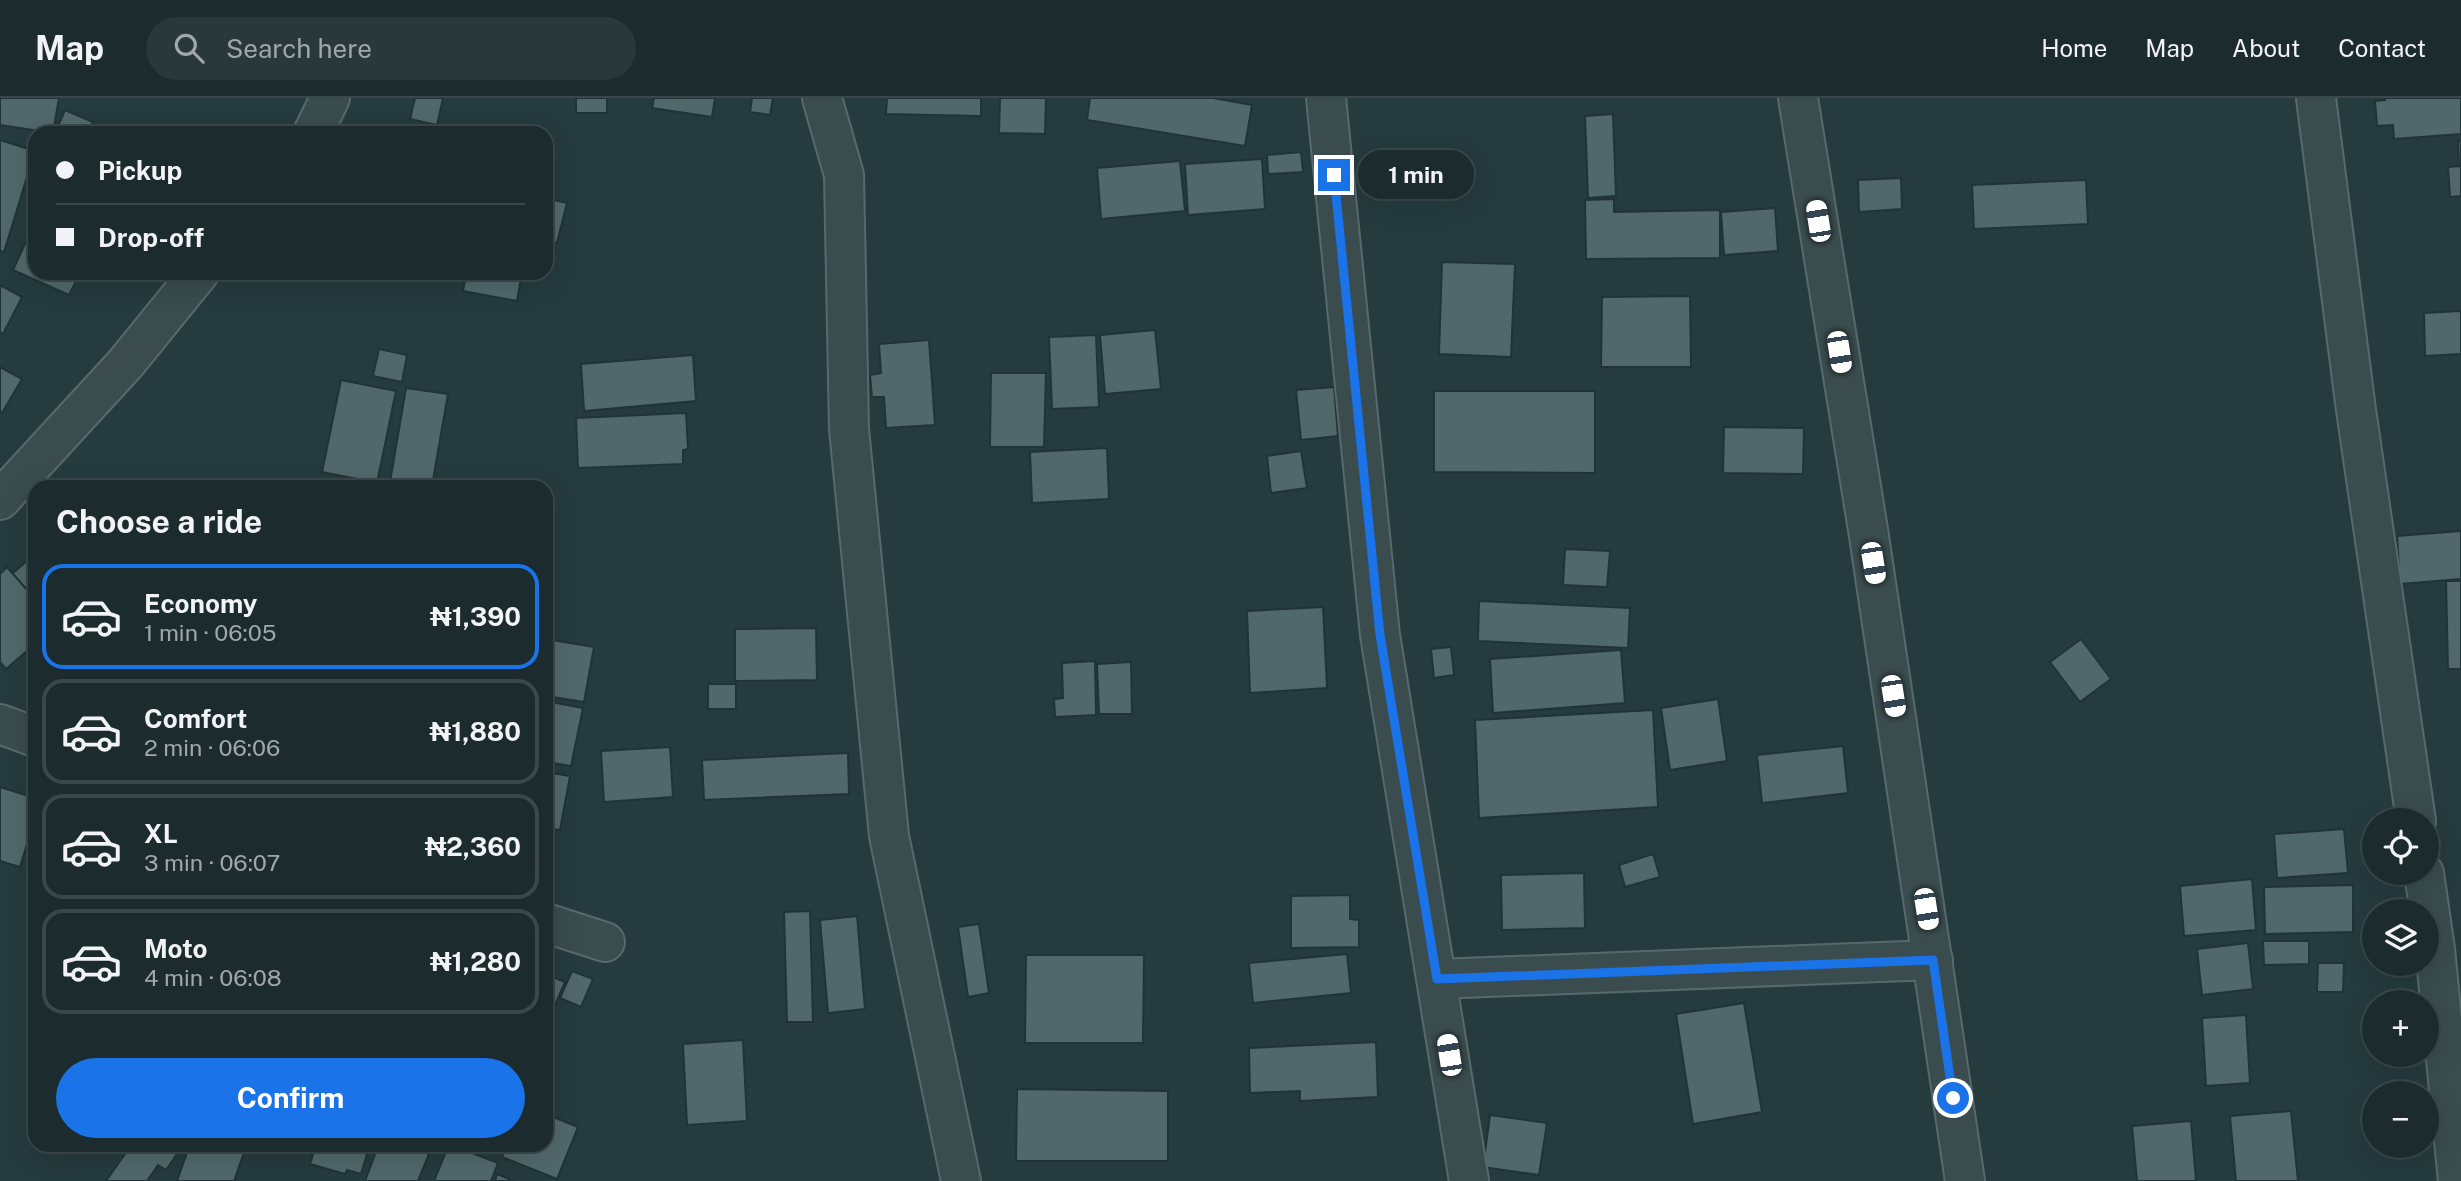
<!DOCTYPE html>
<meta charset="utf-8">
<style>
:root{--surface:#1c2c2e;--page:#29383a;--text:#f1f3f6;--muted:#a0a7aa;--line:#3a484a;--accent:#1a73e8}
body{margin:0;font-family:"Public Sans",sans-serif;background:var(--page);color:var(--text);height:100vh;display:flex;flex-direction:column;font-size:26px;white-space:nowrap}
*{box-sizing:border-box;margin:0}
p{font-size:23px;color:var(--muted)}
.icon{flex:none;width:38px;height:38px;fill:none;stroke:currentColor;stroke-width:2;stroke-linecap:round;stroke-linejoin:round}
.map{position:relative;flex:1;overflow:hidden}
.drawer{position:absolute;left:28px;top:382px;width:525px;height:672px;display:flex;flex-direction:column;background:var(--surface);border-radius:21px;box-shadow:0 7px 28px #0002,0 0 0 2px var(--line)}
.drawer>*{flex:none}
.banner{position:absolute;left:28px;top:28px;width:525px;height:154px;border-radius:21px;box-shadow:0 7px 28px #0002,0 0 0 2px var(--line);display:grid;align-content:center;height:154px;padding:0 28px;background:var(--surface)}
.fabs{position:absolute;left:2362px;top:710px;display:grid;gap:14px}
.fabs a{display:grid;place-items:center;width:77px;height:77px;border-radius:50%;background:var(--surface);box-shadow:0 7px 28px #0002,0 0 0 2px var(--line);font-size:35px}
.end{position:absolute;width:32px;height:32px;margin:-16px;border:9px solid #1a73e8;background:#fff;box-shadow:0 0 0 4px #fff}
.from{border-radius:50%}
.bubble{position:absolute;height:49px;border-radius:24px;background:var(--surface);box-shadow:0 7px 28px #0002,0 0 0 2px var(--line);font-size:23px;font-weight:700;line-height:49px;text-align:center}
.car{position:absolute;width:21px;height:42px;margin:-21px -10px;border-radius:9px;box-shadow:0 0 5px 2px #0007;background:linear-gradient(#fff 24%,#345 0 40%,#fff 0 76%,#345 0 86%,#fff 0)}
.banner b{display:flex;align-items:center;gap:24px;height:66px;font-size:26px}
.banner b+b{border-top:2px solid var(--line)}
.banner i{width:18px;height:18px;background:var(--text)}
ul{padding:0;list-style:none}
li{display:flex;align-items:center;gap:21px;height:105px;margin:0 14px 10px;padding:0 14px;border:4px solid var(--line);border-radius:21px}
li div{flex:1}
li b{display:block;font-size:26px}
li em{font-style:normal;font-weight:700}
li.on{border-color:var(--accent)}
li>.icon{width:63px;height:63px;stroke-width:1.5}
h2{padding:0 28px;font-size:32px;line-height:84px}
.button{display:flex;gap:14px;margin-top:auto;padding:14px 28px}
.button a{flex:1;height:80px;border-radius:42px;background:var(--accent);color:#fff;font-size:28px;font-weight:700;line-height:80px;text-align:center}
header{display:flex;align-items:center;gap:42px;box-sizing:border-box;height:98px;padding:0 35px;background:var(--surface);border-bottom:2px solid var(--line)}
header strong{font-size:33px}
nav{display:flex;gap:38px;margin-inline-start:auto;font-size:24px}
.search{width:490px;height:63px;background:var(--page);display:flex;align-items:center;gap:18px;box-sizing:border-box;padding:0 24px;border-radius:38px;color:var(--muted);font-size:26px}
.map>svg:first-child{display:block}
.building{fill:#51686b;stroke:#213336;stroke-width:2}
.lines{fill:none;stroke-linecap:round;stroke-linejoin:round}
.minor-casing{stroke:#58696c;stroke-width:42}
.minor{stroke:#3a4c4e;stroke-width:38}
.route{stroke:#1a73e8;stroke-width:9}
</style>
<header>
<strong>Map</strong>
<div class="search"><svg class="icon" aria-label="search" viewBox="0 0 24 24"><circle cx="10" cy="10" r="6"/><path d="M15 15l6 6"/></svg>Search here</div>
<nav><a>Home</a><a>Map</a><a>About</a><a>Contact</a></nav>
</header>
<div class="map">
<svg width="2461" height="1083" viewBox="0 0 2461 1083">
<rect width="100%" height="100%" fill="#263b3e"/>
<g class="building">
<path d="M0,0H59L53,35L0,27Z"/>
<path d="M415,0H443L437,27L410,21Z"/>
<rect x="576" y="0" width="31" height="15"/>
<path d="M654,0H715L712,19L652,10Z"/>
<path d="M752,0H773L770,17L750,14Z"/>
<path d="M887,0H981V18L886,16Z"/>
<path d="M1000,0H1046L1045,36L999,35Z"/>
<path d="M1090,0H1213L1252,7L1245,48L1087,22Z"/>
<path d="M2385,0H2461V36L2394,41L2393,27L2377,28L2375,3L2385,2Z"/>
<path d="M65,12L93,24L88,35H55Z"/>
<path d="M1613,16L1616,98L1588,100L1585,18Z"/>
<path d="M444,29L473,35H443Z"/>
<path d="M0,42L35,53L4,154L0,153Z"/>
<path d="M2458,43H2461V98L2450,99L2448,69L2459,68Z"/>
<path d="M1301,54L1303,74L1268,76L1267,57Z"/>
<path d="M1262,61L1265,111L1188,117L1185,66Z"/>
<path d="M1180,63L1185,113L1101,121L1097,70Z"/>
<path d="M1901,80L1902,111L1859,114L1858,82Z"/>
<path d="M2086,82L2088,126L1974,131L1972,87Z"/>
<path d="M546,100L567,105L557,145L546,143Z"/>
<path d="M1614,101V114L1720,112V160L1586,161L1585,102Z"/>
<path d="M1775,110L1778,153L1724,157L1721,114Z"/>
<path d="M35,124V175H80L69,197L13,172Z"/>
<path d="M1442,164L1515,166L1511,259L1439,256Z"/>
<path d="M429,175H459L458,183L428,177Z"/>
<path d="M466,175H522L517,203L463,193Z"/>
<path d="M0,187L22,199L3,236L0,234Z"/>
<path d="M1690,198L1691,269H1601L1602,199Z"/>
<path d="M2461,213V256L2425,258L2424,215Z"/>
<path d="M1155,232L1161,291L1105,296L1100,237Z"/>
<path d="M1096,237L1099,309L1052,311L1049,239Z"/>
<path d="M929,242L935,327L886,330L884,299H872L870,277L881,275L879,246Z"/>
<path d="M379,251L407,257L402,284L373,278Z"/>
<path d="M693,257L696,303L584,313L581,266Z"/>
<path d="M0,269L22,281L2,315L0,314Z"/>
<path d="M991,275H1046L1044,349H990Z"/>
<path d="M341,282L396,293L377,385L322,374Z"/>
<path d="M1334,289L1338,338L1301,342L1296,292Z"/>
<path d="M406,290L448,296L432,388L390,384Z"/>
<path d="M1434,293H1595V375L1434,374Z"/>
<path d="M686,315L688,351L683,352V366L578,370L576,320Z"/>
<path d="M1724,329L1804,330L1803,376L1723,375Z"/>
<path d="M1107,350L1109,401L1032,405L1030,354Z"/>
<path d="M1301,353L1307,390L1271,395L1267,358Z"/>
<path d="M2461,433V481L2400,486L2397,438Z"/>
<path d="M1565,451L1610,453L1607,489L1563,487Z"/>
<path d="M27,463L35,472V545L19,559L0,538V486Z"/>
<path d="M7,469L35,501V546L6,571L0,564V476Z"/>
<path d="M2446,483H2461V571H2448Z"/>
<path d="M1479,503L1630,510L1628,550L1478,543Z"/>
<path d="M1323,509L1327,590L1250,595L1247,513Z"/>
<path d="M816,530L817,582L735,583V531Z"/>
<path d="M546,541L594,549L584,604L546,598Z"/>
<path d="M2081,541L2111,581L2080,604L2050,564Z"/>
<path d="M1451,549L1454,577L1434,580L1431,551Z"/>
<path d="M1621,552L1625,605L1493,615L1490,561Z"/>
<path d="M1095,563L1096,617L1055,619L1054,601L1063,600L1062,565Z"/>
<path d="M1131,564L1132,616H1099L1097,566Z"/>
<rect x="708" y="586" width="28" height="25"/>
<path d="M1718,601L1727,663L1670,672L1661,610Z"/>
<path d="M546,603L583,610L571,668L546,664Z"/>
<path d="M1653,612L1658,709L1479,720L1475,622Z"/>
<path d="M1843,648L1848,695L1762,705L1757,657Z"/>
<path d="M670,649L673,699L604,704L601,653Z"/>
<path d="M848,655L849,696L704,702L702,662Z"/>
<path d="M34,669H35V694L29,693Z"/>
<path d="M546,674L570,678L560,732L546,730Z"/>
<path d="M0,689L35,700V720L20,769L0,763Z"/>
<path d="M2344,731L2348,775L2277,780L2274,736Z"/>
<path d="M35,748V777L27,775Z"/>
<path d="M1653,756L1660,779L1625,789L1619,767Z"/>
<path d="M1584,775L1585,830L1502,832L1501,777Z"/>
<path d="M2252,781L2256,832L2184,838L2180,788Z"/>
<path d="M2353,787V834L2265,836L2264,789Z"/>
<path d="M1350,797V821L1359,822V849L1291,850V798Z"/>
<path d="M810,813L813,924H787L784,814Z"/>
<path d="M857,818L865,911L828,915L820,822Z"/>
<path d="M979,826L989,895L968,899L958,829Z"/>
<path d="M2370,830H2375V864H2369Z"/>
<path d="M2263,843H2309V866L2264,867Z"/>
<path d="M2248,845L2253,891L2202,897L2197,851Z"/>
<path d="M1347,856L1351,895L1253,905L1249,865Z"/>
<path d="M1026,857H1144L1143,945H1025Z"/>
<path d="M2318,865H2344L2343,894H2317Z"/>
<path d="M572,873L593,881L581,909L560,900Z"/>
<path d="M546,876L565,884L546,928Z"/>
<path d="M1744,905L1762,1014L1693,1026L1676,916Z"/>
<path d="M2246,917L2250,985L2206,988L2202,920Z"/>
<path d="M743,942L747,1023L687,1027L683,946Z"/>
<path d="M1376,944L1378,999L1300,1003V993L1250,995L1249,950Z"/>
<path d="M1017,991L1168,993V1063H1016Z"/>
<path d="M2291,1013L2298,1083H2236L2230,1018Z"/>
<path d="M546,1016L578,1029L557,1081L502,1059L507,1046H546Z"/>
<path d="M1490,1017L1547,1025L1539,1077L1483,1069Z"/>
<path d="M2191,1023L2196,1083H2137L2132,1028Z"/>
<path d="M132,1046H175L181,1050L166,1072L158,1067L147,1083H106Z"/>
<path d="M190,1046H247L234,1083H177Z"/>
<path d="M316,1046H370L361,1076L347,1072L345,1076L310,1066Z"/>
<path d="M379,1046H404L429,1056L418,1083H365Z"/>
<path d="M449,1046L498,1065L491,1083H434Z"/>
<path d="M497,1076L514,1083H495Z"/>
</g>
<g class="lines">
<g class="minor-casing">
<g id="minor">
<path d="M822,0L844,77L849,331L889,738L961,1083"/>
<path d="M1326,0L1380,537L1469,1083"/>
<path d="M1798,0L1869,438L1965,1083"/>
<path d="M2316,0L2356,312L2416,723"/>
<path d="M313,35L330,0"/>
<path d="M0,402L126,265L199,175"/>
<path d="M0,626L35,639"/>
<path d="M2424,775L2435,851L2458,1083"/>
<path d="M546,825L605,844"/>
<path d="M1437,881L1933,862"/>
</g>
</g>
<use href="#minor" class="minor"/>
</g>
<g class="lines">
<path class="route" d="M1334,77L1380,537L1437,881L1933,862L1953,1000"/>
</g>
</svg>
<div class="fabs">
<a><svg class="icon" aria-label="locate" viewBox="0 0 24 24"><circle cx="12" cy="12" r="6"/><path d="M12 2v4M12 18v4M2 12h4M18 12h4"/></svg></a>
<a><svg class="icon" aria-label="layers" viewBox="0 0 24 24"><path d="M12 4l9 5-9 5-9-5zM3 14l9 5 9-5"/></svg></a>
<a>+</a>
<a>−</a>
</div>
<i class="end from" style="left:1953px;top:1000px"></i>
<i class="end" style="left:1334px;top:77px"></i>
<div class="bubble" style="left:1358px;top:52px;width:116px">1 min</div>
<i class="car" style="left:1818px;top:123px;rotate:351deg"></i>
<i class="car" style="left:1839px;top:254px;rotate:171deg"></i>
<i class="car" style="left:1873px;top:465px;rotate:171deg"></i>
<i class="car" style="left:1893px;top:598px;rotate:171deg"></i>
<i class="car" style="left:1926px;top:811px;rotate:171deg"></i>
<i class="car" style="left:1449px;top:957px;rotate:351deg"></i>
<div class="banner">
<b><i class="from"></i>Pickup</b>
<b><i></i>Drop-off</b>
</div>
<section class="drawer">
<h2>Choose a ride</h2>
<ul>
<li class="on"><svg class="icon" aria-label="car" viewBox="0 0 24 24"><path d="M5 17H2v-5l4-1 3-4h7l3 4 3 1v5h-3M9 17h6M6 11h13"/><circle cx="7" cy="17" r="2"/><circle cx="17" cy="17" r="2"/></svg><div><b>Economy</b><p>1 min · 06:05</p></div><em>₦1,390</em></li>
<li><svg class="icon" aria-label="car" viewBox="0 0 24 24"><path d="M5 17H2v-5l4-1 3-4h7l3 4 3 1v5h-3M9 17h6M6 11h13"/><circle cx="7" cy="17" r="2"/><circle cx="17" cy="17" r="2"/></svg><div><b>Comfort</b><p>2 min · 06:06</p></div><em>₦1,880</em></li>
<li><svg class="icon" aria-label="car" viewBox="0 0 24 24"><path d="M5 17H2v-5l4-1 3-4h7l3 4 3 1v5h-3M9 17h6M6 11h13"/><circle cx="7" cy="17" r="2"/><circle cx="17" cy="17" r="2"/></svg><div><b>XL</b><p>3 min · 06:07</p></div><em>₦2,360</em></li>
<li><svg class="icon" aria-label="car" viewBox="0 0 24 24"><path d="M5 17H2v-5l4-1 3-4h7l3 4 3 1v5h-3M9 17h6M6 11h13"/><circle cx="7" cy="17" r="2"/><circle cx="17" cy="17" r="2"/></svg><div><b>Moto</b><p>4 min · 06:08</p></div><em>₦1,280</em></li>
</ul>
<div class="button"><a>Confirm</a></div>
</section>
</div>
